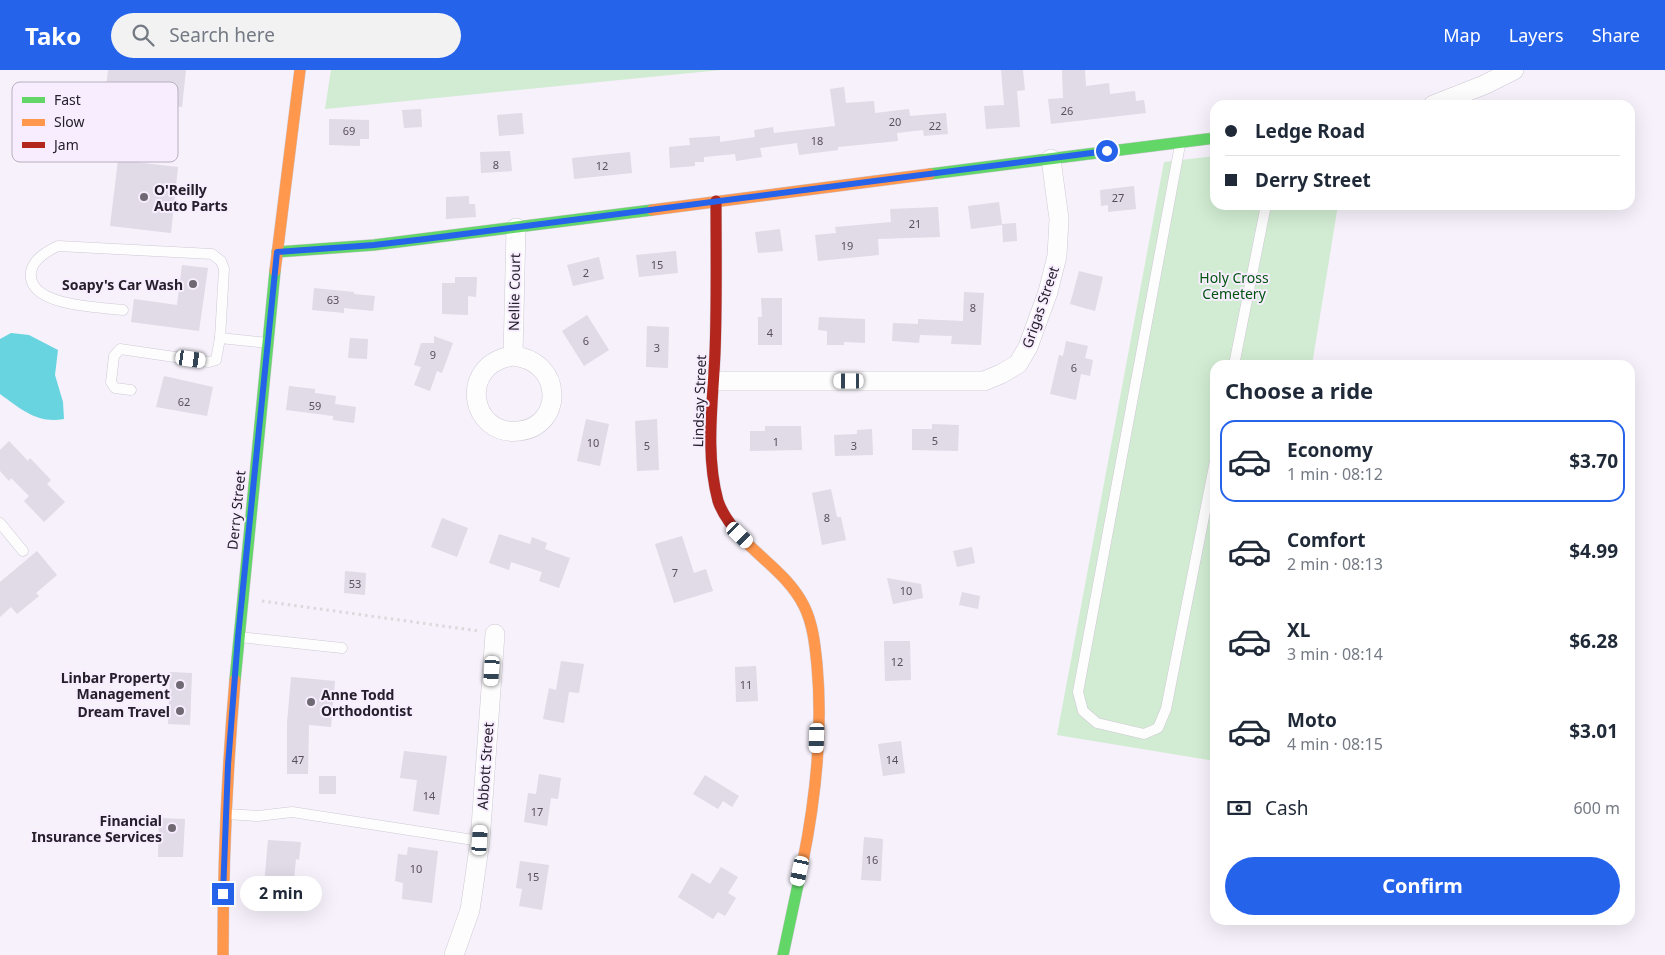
<!DOCTYPE html>
<meta charset="utf-8">
<style>
:root{--surface:#fff;--page:#f2f2f3;--text:#1f2937;--muted:#747a83;--line:#e0e1e3;--accent:#2563eb}
body{margin:0;font-family:"Noto Sans",sans-serif;background:var(--page);color:var(--text);height:100vh;display:flex;flex-direction:column;font-size:19px;white-space:nowrap}
*{box-sizing:border-box;margin:0}
p{font-size:16px;color:var(--muted)}
.icon{flex:none;width:28px;height:28px;fill:none;stroke:currentColor;stroke-width:2;stroke-linecap:round;stroke-linejoin:round}
.map{position:relative;flex:1;overflow:hidden}
.details{position:absolute;left:1210px;top:290px;width:425px;height:565px;display:flex;flex-direction:column;background:var(--surface);border-radius:15px;box-shadow:0 5px 20px #0002}
.details>*{flex:none}
.guide{position:absolute;left:1210px;top:30px;width:425px;height:110px;border-radius:15px;box-shadow:0 5px 20px #0002;display:grid;align-content:center;height:110px;padding:0 15px;background:var(--surface)}
.end{position:absolute;width:22px;height:22px;margin:-11px;border:6px solid #2563eb;background:#fff;box-shadow:0 0 0 2px #fff}
.from{border-radius:50%}
.bubble{position:absolute;height:35px;border-radius:18px;background:var(--surface);box-shadow:0 5px 20px #0002;font-size:16px;font-weight:700;line-height:35px;text-align:center}
.car{position:absolute;width:15px;height:30px;margin:-15px -8px;border-radius:6px;box-shadow:0 0 4px 1px #0007;background:linear-gradient(#fff 24%,#345 0 40%,#fff 0 76%,#345 0 86%,#fff 0)}
.guide b{display:flex;align-items:center;gap:18px;height:48px;font-size:19px}
.guide b+b{border-top:1px solid var(--line)}
.guide i{width:12px;height:12px;background:var(--text)}
ul{padding:0;list-style:none}
li{display:flex;align-items:center;gap:15px;height:82px;margin:0 10px 8px;padding:0 5px;border:2px solid transparent;border-radius:15px}
li div{flex:1}
li b{display:block;font-size:19px}
li em{font-style:normal;font-weight:700}
li.on{border-color:var(--accent)}
li>.icon{width:45px;height:45px;stroke-width:1.5}
h2{padding:0 15px;font-size:22px;line-height:60px}
.pay{display:flex;align-items:center;gap:12px;height:55px;padding:0 15px;font-size:19px}
.pay p{margin-inline-start:auto}
.action{display:flex;gap:10px;margin-top:auto;padding:10px 15px}
.action a{flex:1;height:58px;border-radius:30px;background:var(--accent);color:#fff;font-size:20px;font-weight:700;line-height:58px;text-align:center}
header{display:flex;align-items:center;gap:30px;box-sizing:border-box;height:70px;padding:0 25px;background:var(--accent);color:#fff}
header strong{font-size:24px}
nav{display:flex;gap:28px;margin-inline-start:auto;font-size:18px}
.search{width:350px;height:45px;background:var(--page);display:flex;align-items:center;gap:12px;box-sizing:border-box;padding:0 18px;border-radius:28px;color:var(--muted);font-size:19px}
.map>svg:first-child{display:block}
.green{fill:#d1ecd2}
.water{fill:#67d4e0}
.building{fill:#e1dae7}
.lines{fill:none;stroke-linecap:round;stroke-linejoin:round}
.lane-casing{stroke:#cec9d3;stroke-width:11}
.street-casing{stroke:#cec9d3;stroke-width:20}
.fast-casing{stroke:#cec9d3;stroke-width:12}
.slow-casing{stroke:#cec9d3;stroke-width:12}
.jam-casing{stroke:#cec9d3;stroke-width:12}
.path{stroke:#dbd9dc;stroke-width:3;stroke-dasharray:2.5 4;stroke-linecap:butt}
.lane{stroke:#fefdfe;stroke-width:10}
.street{stroke:#fefdfe;stroke-width:19}
.fast{stroke:#63d668;stroke-width:11}
.slow{stroke:#ff974d;stroke-width:11}
.jam{stroke:#b3261e;stroke-width:11}
.route{stroke:#2563eb;stroke-width:6}
.poi-dot{fill:#6f6973;stroke:#f7edfe;stroke-width:2}
.labels{text-anchor:middle;dominant-baseline:central;stroke-width:4;stroke-linejoin:round;paint-order:stroke}
.number-label{font-size:11px;fill:#57505c}
.poi-label{font-size:14px;font-weight:bold;fill:#26202b;stroke:#f7edfe;text-anchor:end}
.park-label{font-size:14px;fill:#025411;stroke:#f7edfe}
.street-label{font-size:14px;fill:#26202b;stroke:#f7edfe}
.key{fill:#f7edfe;stroke:#b8b0bf;stroke-width:1}
.key-label{font-size:14px;fill:#26202b}
</style>
<header>
<strong>Tako</strong>
<div class="search"><svg class="icon" aria-label="search" viewBox="0 0 24 24"><circle cx="10" cy="10" r="6"/><path d="M15 15l6 6"/></svg>Search here</div>
<nav><a>Map</a><a>Layers</a><a>Share</a></nav>
</header>
<div class="map">
<svg width="1665" height="885" viewBox="0 0 1665 885">
<rect width="100%" height="100%" fill="#f6f1fa"/>
<g class="green">
<path d="M331,0H721L325,39Z"/>
<path d="M1215,86V135H1338L1312,295H1215V691L1057,665L1164,92Z"/>
</g>
<path class="water" d="M11,263L29,265L58,280L55,305L63,332L64,349C37,354 21,339 0,324V269Z"/>
<g class="building">
<path d="M108,0H186L182,37L105,29Z"/>
<path d="M1001,0H1023L1025,20L1017,21L1020,57L986,59L984,36L1004,35Z"/>
<path d="M1062,0H1085L1086,16L1109,13L1110,24L1135,21L1136,31L1144,30L1146,43L1051,54L1048,29L1063,28Z"/>
<path d="M844,17L846,33L874,31L875,43L909,39L910,46L946,43L948,64L924,66L923,60L897,63L898,71L838,77V80L799,85L797,73L760,78L762,87L736,91L735,84L704,87V92H695V96L670,98L669,77L690,75L689,68L720,66V72L755,67L754,60L773,57L774,63L835,56L830,19Z"/>
<path d="M421,39L422,57L404,58L402,40Z"/>
<path d="M522,43L524,64L499,66L497,45Z"/>
<path d="M329,49L369,50V69H360V76L329,75Z"/>
<path d="M510,81L512,101L481,103L480,82Z"/>
<path d="M630,82L632,103L574,109L572,88Z"/>
<path d="M118,90L178,97L171,163L110,156Z"/>
<path d="M1134,116L1136,139L1108,142V135L1101,136L1100,120Z"/>
<path d="M469,126V134H475L476,147L446,149V127Z"/>
<path d="M999,132L1002,154L1016,153L1017,171L1003,172L1002,155L971,159L968,136Z"/>
<path d="M938,137L940,167L878,169L879,185L818,191L815,165L836,163L835,157L891,152L890,139Z"/>
<path d="M780,159L783,181L758,183L755,162Z"/>
<path d="M676,181L678,203L639,207L636,185Z"/>
<path d="M599,187L604,209L573,216L567,195Z"/>
<path d="M182,195L208,198L199,261L131,252L134,229L177,235Z"/>
<path d="M1079,201L1103,207L1095,241L1070,234Z"/>
<path d="M455,207H477L476,227L468,226V245L442,244V213H455Z"/>
<path d="M314,218L354,222V224L375,226L373,241L344,238V243L312,240Z"/>
<path d="M964,222L984,223L981,275L951,274L952,266L920,265L919,273L892,271L893,253L918,254V249L963,251Z"/>
<path d="M761,228H782V275H758V247H762Z"/>
<path d="M587,245L609,280L584,296L562,261Z"/>
<path d="M819,247L865,249V273L844,272V275H827V261L818,260Z"/>
<path d="M647,256L669,257L668,298L646,297Z"/>
<path d="M434,266L453,273L442,303L437,301L430,321L414,315L421,297L414,295L421,273H434Z"/>
<path d="M350,268L368,269L367,289L348,288Z"/>
<path d="M1066,271L1088,276L1085,288L1093,290L1090,306L1081,304L1076,330L1050,324L1059,285L1063,286Z"/>
<path d="M164,306L213,317L207,346L156,337Z"/>
<path d="M289,316L315,319V323L336,326L335,334L356,337L354,353L333,350V346L286,340Z"/>
<path d="M586,349L609,354L600,396L577,391Z"/>
<path d="M657,349L659,400L637,401L635,351Z"/>
<path d="M932,354L959,355L958,381L912,380V359H932Z"/>
<path d="M765,356H801L802,380L750,381V361H765Z"/>
<path d="M872,359L873,385L835,386L834,365L857,364V360Z"/>
<path d="M9,371L28,391L30,388L51,410L47,414L65,432L44,452L24,431L29,426L11,408L9,411L0,401V380Z"/>
<path d="M831,419L837,447H841L846,470L822,475L812,423Z"/>
<path d="M442,448L468,458L457,487L431,477Z"/>
<path d="M499,464L530,474L532,467L547,473L545,479L570,488L559,518L539,511L542,502L511,492L509,500L489,493Z"/>
<path d="M682,466L694,503L706,499L713,521L674,533L655,474Z"/>
<path d="M972,477L975,493L957,497L953,481Z"/>
<path d="M37,481L57,505L36,523L39,526L17,544L11,537L0,547V512Z"/>
<path d="M345,501L366,503L365,525L344,523Z"/>
<path d="M887,508L921,514L923,528L893,534Z"/>
<path d="M962,522L980,526L978,539L959,535Z"/>
<path d="M884,571H910L911,610L885,611Z"/>
<path d="M561,591L584,594L579,623L569,622L564,653L543,649L549,618L556,620Z"/>
<path d="M756,596L758,631L736,632L735,597Z"/>
<path d="M170,602L192,603L190,655L168,654Z"/>
<path d="M291,607L335,611L331,657L309,655L308,704H287V653Z"/>
<path d="M901,671L905,703L883,706L878,674Z"/>
<path d="M404,681L447,686L439,745L413,741L417,710L400,708Z"/>
<path d="M539,704L561,708L558,729L551,728L547,756L524,752L528,723L536,724Z"/>
<path d="M705,705L739,726L732,737L723,731L718,739L693,724Z"/>
<rect x="319" y="706" width="17" height="18"/>
<path d="M159,748L185,749L183,787H158Z"/>
<path d="M864,767L883,769L881,811L861,810Z"/>
<path d="M268,770L301,772L299,790L296,789L293,818L264,815Z"/>
<path d="M408,777L438,781L432,833L402,829L403,813L395,811L398,784L407,785Z"/>
<path d="M520,791L549,795L542,840L519,836L522,819L516,818Z"/>
<path d="M721,797L738,807L728,823L736,828L725,846L718,842L713,849L678,827L692,803L710,814Z"/>
</g>
<g class="lines">
<g class="lane-casing">
<g id="lane">
<path d="M1180,75L1078,622L1083,641L1097,653L1144,664L1158,658L1166,639L1215,391"/>
<path d="M123,240C102,237 26,237 31,202C33,189 47,181 58,176L212,184L221,191L224,199L220,268"/>
<path d="M1234,295L1266,135"/>
<path d="M131,320L115,318L111,312L114,286L120,279L209,292L216,290L220,268L268,273"/>
<path d="M0,453L23,481"/>
<path d="M239,567L342,578"/>
<path d="M226,744L258,746L292,742L480,771"/>
</g>
</g>
<g class="street-casing">
<g id="street">
<path d="M1433,35L1484,15L1514,0"/>
<path d="M513,286C564,291 564,356 519,361C470,367 457,294 513,286L516,158"/>
<path d="M714,311H984L1001,304L1018,294L1028,277L1048,222L1057,186L1059,149L1051,89"/>
<path d="M454,885L470,840L480,771L495,564"/>
</g>
</g>
<g class="fast-casing">
<g id="fast">
<path d="M930,104L1215,68"/>
<path d="M277,182L374,175L652,140"/>
<path d="M235,610L275,201"/>
<path d="M783,885L803,791"/>
</g>
</g>
<g class="slow-casing">
<g id="slow">
<path d="M652,140L930,104"/>
<path d="M275,201L300,0"/>
<path d="M743,469C764,491 790,508 804,536C813,554 815,575 817,595C823,660 816,726 803,791"/>
<path d="M223,885C223,793 227,702 235,610"/>
</g>
</g>
<g class="jam-casing">
<path id="jam" d="M716,131C716,182 717,232 715,283C713,332 705,383 718,431C723,446 733,458 743,469"/>
</g>
<path class="path" d="M262,531L479,561"/>
<use href="#lane" class="lane"/>
<use href="#street" class="street"/>
<use href="#fast" class="fast"/>
<use href="#slow" class="slow"/>
<use href="#jam" class="jam"/>
</g>
<g class="lines">
<path class="route" d="M223,824L228,695L238,567L277,182L374,175L425,169L1107,81"/>
</g>
<g class="poi-dot">
<circle cx="144" cy="127" r="5"/>
<circle cx="193" cy="214" r="5"/>
<circle cx="180" cy="615" r="5"/>
<circle cx="311" cy="632" r="5"/>
<circle cx="180" cy="641" r="5"/>
<circle cx="172" cy="758" r="5"/>
</g>
<g class="labels">
<g class="number-label">
<text x="1067" y="40">26</text>
<text x="895" y="51">20</text>
<text x="935" y="55">22</text>
<text x="349" y="60">69</text>
<text x="817" y="70">18</text>
<text x="496" y="94">8</text>
<text x="602" y="95">12</text>
<text x="1118" y="127">27</text>
<text x="915" y="153">21</text>
<text x="847" y="175">19</text>
<text x="657" y="194">15</text>
<text x="586" y="202">2</text>
<text x="333" y="229">63</text>
<text x="973" y="237">8</text>
<text x="770" y="262">4</text>
<text x="586" y="270">6</text>
<text x="657" y="277">3</text>
<text x="433" y="284">9</text>
<text x="1074" y="297">6</text>
<text x="184" y="331">62</text>
<text x="315" y="335">59</text>
<text x="935" y="370">5</text>
<text x="776" y="371">1</text>
<text x="593" y="372">10</text>
<text x="647" y="375">5</text>
<text x="854" y="375">3</text>
<text x="827" y="447">8</text>
<text x="675" y="502">7</text>
<text x="355" y="513">53</text>
<text x="906" y="520">10</text>
<text x="897" y="591">12</text>
<text x="746" y="614">11</text>
<text x="298" y="689">47</text>
<text x="892" y="689">14</text>
<text x="429" y="725">14</text>
<text x="537" y="741">17</text>
<text x="872" y="789">16</text>
<text x="416" y="798">10</text>
<text x="533" y="806">15</text>
</g>
<g class="poi-label">
<text x="154" y="119" text-anchor="start">O'Reilly<tspan x="154" dy="16">Auto Parts</tspan></text>
<text x="183" y="214">Soapy's Car Wash</text>
<text x="170" y="607">Linbar Property<tspan x="170" dy="16">Management</tspan></text>
<text x="321" y="624" text-anchor="start">Anne Todd<tspan x="321" dy="16">Orthodontist</tspan></text>
<text x="170" y="641">Dream Travel</text>
<text x="162" y="750">Financial<tspan x="162" dy="16">Insurance Services</tspan></text>
</g>
<g class="park-label">
<text x="1234" y="207">Holy Cross<tspan x="1234" dy="16">Cemetery</tspan></text>
</g>
<g class="street-label">
<text transform="translate(514 222) rotate(-89)">Nellie Court</text>
<text transform="translate(1040 237) rotate(-71)">Grigas Street</text>
<text transform="translate(699 331) rotate(-88)">Lindsay Street</text>
<text transform="translate(236 440) rotate(-84)">Derry Street</text>
<text transform="translate(485 696) rotate(-86)">Abbott Street</text>
</g>
</g>
<rect x="12" y="12" width="166" height="80" rx="8" class="key"/>
<rect x="22" y="27" width="23" height="6" fill="#63d668"/>
<rect x="22" y="49" width="23" height="7" fill="#ff974d"/>
<rect x="22" y="72" width="23" height="6" fill="#b3261e"/>
<g class="key-label">
<text x="54" y="35">Fast</text>
<text x="54" y="57">Slow</text>
<text x="54" y="80">Jam</text>
</g>
</svg>
<i class="end from" style="left:1107px;top:81px"></i>
<i class="end" style="left:223px;top:824px"></i>
<div class="bubble" style="left:240px;top:806px;width:82px">2 min</div>
<i class="car" style="left:191px;top:289px;rotate:98deg"></i>
<i class="car" style="left:849px;top:311px;rotate:270deg"></i>
<i class="car" style="left:740px;top:465px;rotate:134deg"></i>
<i class="car" style="left:492px;top:601px;rotate:184deg"></i>
<i class="car" style="left:817px;top:668px;rotate:182deg"></i>
<i class="car" style="left:480px;top:770px;rotate:4deg"></i>
<i class="car" style="left:800px;top:801px;rotate:192deg"></i>
<div class="guide">
<b><i class="from"></i>Ledge Road</b>
<b><i></i>Derry Street</b>
</div>
<section class="details">
<h2>Choose a ride</h2>
<ul>
<li class="on"><svg class="icon" aria-label="car" viewBox="0 0 24 24"><path d="M5 17H2v-5l4-1 3-4h7l3 4 3 1v5h-3M9 17h6M6 11h13"/><circle cx="7" cy="17" r="2"/><circle cx="17" cy="17" r="2"/></svg><div><b>Economy</b><p>1 min · 08:12</p></div><em>$3.70</em></li>
<li><svg class="icon" aria-label="car" viewBox="0 0 24 24"><path d="M5 17H2v-5l4-1 3-4h7l3 4 3 1v5h-3M9 17h6M6 11h13"/><circle cx="7" cy="17" r="2"/><circle cx="17" cy="17" r="2"/></svg><div><b>Comfort</b><p>2 min · 08:13</p></div><em>$4.99</em></li>
<li><svg class="icon" aria-label="car" viewBox="0 0 24 24"><path d="M5 17H2v-5l4-1 3-4h7l3 4 3 1v5h-3M9 17h6M6 11h13"/><circle cx="7" cy="17" r="2"/><circle cx="17" cy="17" r="2"/></svg><div><b>XL</b><p>3 min · 08:14</p></div><em>$6.28</em></li>
<li><svg class="icon" aria-label="car" viewBox="0 0 24 24"><path d="M5 17H2v-5l4-1 3-4h7l3 4 3 1v5h-3M9 17h6M6 11h13"/><circle cx="7" cy="17" r="2"/><circle cx="17" cy="17" r="2"/></svg><div><b>Moto</b><p>4 min · 08:15</p></div><em>$3.01</em></li>
</ul>
<div class="pay"><svg class="icon" aria-label="cash" viewBox="0 0 24 24"><path d="M3 7h18v10H3z"/><circle cx="12" cy="12" r="2"/></svg>Cash<p>600 m</p></div>
<div class="action"><a>Confirm</a></div>
</section>
</div>
